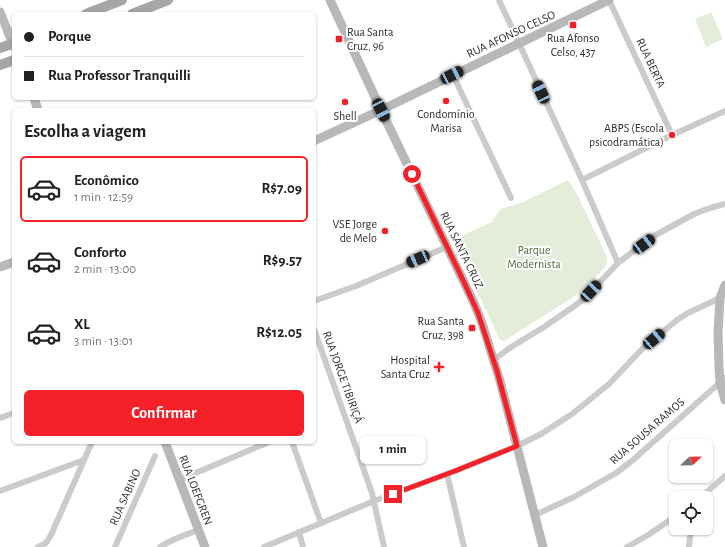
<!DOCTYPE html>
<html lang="pt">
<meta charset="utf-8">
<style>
:root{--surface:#fff;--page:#f6f6f6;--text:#222;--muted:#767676;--line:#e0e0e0;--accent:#f62029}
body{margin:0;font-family:"Alegreya Sans",sans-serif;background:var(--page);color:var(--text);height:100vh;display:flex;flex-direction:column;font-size:15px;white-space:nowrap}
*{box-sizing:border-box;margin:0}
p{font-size:13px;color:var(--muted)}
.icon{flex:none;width:22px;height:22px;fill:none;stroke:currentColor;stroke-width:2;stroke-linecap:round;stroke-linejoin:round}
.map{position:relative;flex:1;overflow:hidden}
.drawer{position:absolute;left:12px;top:108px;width:304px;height:336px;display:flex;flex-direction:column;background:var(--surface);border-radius:6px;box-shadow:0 1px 3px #0004}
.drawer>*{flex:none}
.banner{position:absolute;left:12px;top:12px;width:304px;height:88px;border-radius:6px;box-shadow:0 1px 3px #0004;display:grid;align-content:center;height:88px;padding:0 12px;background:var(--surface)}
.needle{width:26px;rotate:68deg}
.buttons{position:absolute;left:669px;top:439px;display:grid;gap:8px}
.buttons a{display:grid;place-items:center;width:44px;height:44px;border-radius:6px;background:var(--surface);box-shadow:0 1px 3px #0004;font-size:20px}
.end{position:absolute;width:18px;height:18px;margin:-9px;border:5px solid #f62029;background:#fff;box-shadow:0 0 0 2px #fff}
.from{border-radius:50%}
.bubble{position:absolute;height:28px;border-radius:6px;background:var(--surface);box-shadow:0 1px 3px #0004;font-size:13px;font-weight:600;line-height:28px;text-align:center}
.car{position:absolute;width:12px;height:24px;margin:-12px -6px;border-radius:5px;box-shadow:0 0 3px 1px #0007;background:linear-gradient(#222 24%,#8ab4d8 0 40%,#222 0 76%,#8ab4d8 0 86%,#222 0)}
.banner b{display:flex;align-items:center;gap:14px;height:38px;font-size:15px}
.banner b+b{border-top:1px solid var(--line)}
.banner i{width:10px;height:10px;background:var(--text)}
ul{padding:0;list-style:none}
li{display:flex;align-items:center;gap:12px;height:66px;margin:0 8px 6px;padding:0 4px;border:2px solid transparent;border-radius:6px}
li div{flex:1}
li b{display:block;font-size:15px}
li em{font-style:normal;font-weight:600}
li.on{border-color:var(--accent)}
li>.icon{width:36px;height:36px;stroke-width:1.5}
h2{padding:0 12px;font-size:18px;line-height:48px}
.action{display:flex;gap:8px;margin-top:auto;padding:8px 12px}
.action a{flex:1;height:46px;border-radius:6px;background:var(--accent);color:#fff;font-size:16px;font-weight:600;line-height:46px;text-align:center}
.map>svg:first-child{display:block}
.green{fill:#e4edda}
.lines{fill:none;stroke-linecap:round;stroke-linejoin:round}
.street{stroke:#cbcbcb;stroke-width:6}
.secondary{stroke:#b8b8b8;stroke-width:9}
.primary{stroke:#a6a6a6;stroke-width:10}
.route{stroke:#f62029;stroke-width:5}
.poi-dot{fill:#f62029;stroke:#fff;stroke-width:1.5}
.labels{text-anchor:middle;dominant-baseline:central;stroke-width:4;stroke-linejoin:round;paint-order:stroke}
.poi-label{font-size:12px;fill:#2e2e2e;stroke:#fff;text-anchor:end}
.street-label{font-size:12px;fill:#2e2e2e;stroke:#fff}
.park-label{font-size:12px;fill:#4f6e37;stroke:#fff}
</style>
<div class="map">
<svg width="725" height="547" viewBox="0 0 725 547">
<rect width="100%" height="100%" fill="#fff"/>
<g class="green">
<path d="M711,12L723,39L706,47L695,19Z"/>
<path d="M568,180L576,192L607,257L606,266L592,281L572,298L504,341L500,340L453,240L491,222L501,209L523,202Z"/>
</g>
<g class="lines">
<g class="street">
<path d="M499,0L582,180L618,263"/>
<path d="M609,0L672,135"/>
<path d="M453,75L511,198"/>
<path d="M582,180L672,135L725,111"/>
<path d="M314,301L356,286L447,247"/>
<path d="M314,329L372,493L384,547"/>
<path d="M494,360L508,349L544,327L573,307L584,299L618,263L652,237L694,214L710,208L725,204"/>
<path d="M0,418L14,413"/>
<path d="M292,442L321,523"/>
<path d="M447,474L464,547"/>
<path d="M179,480L269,442"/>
<path d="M0,491L84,460"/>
<path d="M700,498L725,476"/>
<path d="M535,515L574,497L616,473L633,460L725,378"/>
<path d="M299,532L303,547"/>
<path d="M38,547L46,543L51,535L92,442"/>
<path d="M115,547L155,456"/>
<path d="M160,547C172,539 185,535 199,530"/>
<path d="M264,547L374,501L455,471L517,446L541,434L572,414L609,384L644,347L677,320L688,313L720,298"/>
<path d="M627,547L648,535L676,516"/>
<path d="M689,547L691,528"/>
</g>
<g class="secondary">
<path d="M330,0L381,110L474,303L482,323L500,381L543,547"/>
<path d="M0,12L14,47"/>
<path d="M34,98L38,110"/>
<path d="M314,141L381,110L609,0"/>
<path d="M0,267L14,262"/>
<path d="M725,285L720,298L718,333L719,367L720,382L725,400"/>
<path d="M165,442L205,547"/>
</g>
<g class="primary">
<path d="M86,14L122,0"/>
<path d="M132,14L168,0"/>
<path d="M0,48L14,43"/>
<path d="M0,65L14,60"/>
</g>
</g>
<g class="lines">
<path class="route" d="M393,494L455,471L517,446L497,371L478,313L463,280L412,174"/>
</g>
<g class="poi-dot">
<rect x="569" y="21" width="8" height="8" rx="2"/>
<rect x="335" y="35" width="8" height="8" rx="2"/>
<circle cx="446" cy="101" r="4"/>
<circle cx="345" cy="102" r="4"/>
<circle cx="672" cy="135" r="4"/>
<circle cx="385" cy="231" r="4"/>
<rect x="468" y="324" width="8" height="8" rx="2"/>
<path d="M437 361h4v4h4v4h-4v4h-4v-4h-4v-4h4z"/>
</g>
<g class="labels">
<g class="poi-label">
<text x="347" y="32" text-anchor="start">Rua Santa<tspan x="347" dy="14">Cruz, 96</tspan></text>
<text x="573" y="38" text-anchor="middle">Rua Afonso<tspan x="573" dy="14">Celso, 437</tspan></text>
<text x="446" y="114" text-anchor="middle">Condomínio<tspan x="446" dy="14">Marisa</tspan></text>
<text x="345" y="116" text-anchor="middle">Shell</text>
<text x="664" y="128">ABPS (Escola<tspan x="664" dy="14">psicodramática)</tspan></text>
<text x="377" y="224">VSE Jorge<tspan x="377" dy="14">de Melo</tspan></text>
<text x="464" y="321">Rua Santa<tspan x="464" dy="14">Cruz, 398</tspan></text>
<text x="430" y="360">Hospital<tspan x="430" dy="14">Santa Cruz</tspan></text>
</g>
<g class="street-label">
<text transform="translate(511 34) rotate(-25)">RUA AFONSO CELSO</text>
<text transform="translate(651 63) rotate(65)">RUA BERTA</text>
<text transform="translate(462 250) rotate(64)">RUA SANTA CRUZ</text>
<text transform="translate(343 377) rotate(70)">RUA JORGE TIBIRIÇÁ</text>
<text transform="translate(647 431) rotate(-41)">RUA SOUSA RAMOS</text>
<text transform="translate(196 490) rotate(69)">RUA LOEFGREN</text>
<text transform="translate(125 497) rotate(-66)">RUA SABINO</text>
</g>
<g class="park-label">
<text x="534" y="250">Parque<tspan x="534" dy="14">Modernista</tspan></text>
</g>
</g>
</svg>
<div class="buttons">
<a><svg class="needle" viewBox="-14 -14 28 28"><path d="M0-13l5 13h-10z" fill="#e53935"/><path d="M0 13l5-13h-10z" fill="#767676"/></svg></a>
<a><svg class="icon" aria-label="locate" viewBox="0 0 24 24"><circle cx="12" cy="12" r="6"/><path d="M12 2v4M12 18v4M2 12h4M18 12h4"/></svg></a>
</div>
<i class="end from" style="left:412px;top:174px"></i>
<i class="end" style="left:393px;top:494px"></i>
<div class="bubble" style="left:360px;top:436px;width:66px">1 min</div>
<i class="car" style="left:452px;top:75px;rotate:64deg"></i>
<i class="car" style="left:541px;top:92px;rotate:335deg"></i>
<i class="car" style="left:381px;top:110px;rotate:154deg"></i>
<i class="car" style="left:644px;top:244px;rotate:54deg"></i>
<i class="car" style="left:418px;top:259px;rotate:246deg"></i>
<i class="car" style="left:591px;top:291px;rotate:43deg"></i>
<i class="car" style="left:654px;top:339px;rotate:50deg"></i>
<div class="banner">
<b><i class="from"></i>Porque</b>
<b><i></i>Rua Professor Tranquilli</b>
</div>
<section class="drawer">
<h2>Escolha a viagem</h2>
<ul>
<li class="on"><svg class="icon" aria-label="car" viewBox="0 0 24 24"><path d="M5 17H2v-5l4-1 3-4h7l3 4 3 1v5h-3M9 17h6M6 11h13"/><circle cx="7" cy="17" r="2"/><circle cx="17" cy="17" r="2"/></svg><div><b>Econômico</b><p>1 min · 12:59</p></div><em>R$7.09</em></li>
<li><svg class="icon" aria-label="car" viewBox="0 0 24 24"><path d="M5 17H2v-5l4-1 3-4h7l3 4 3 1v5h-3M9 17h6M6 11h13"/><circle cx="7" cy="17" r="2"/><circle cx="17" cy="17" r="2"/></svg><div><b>Conforto</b><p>2 min · 13:00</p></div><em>R$9.57</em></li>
<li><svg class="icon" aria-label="car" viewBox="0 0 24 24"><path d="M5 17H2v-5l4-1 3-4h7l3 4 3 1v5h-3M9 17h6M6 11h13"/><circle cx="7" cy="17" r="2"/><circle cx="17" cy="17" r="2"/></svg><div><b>XL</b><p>3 min · 13:01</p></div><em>R$12.05</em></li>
</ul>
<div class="action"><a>Confirmar</a></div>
</section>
</div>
